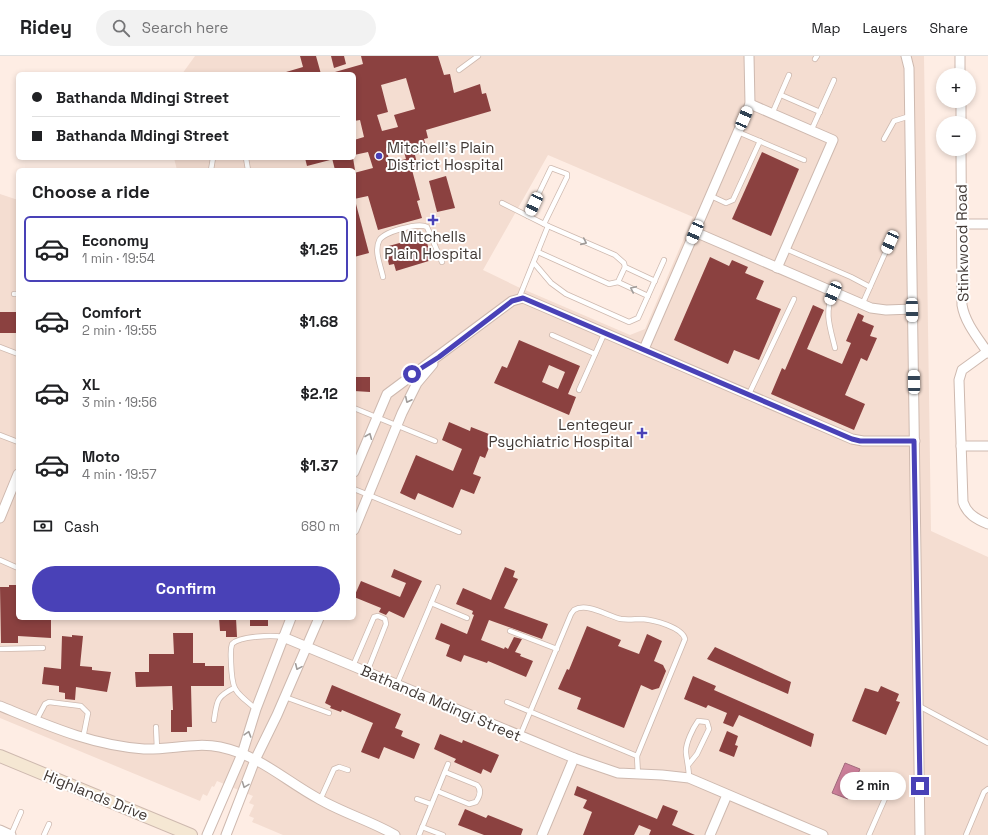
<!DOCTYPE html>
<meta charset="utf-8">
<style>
:root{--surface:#fff;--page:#f2f2f2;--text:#202124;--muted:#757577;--line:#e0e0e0;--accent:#4941b7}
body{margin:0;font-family:"Space Grotesk",sans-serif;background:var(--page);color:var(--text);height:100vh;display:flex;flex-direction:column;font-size:15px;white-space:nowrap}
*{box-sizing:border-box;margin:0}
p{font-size:13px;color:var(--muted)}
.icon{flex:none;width:22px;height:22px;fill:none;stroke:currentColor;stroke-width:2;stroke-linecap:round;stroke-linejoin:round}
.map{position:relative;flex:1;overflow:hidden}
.details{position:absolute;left:16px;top:112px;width:340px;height:452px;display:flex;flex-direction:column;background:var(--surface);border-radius:6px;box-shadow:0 2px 6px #0003}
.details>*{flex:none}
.top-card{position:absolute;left:16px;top:16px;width:340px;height:88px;border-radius:6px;box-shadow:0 2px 6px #0003;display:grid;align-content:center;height:88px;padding:0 16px;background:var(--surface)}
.fabs{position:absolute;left:936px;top:12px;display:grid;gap:8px}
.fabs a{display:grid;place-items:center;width:40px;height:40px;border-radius:50%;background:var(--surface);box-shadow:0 2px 6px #0003;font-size:20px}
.end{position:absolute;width:18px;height:18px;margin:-9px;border:5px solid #4941b7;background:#fff;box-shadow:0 0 0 2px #fff}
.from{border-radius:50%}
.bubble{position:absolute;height:28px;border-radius:14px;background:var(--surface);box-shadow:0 2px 6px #0003;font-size:13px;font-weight:700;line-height:28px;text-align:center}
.car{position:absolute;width:12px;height:24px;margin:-12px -6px;border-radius:5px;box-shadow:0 0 3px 1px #0007;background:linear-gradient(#fff 24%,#345 0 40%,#fff 0 76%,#345 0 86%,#fff 0)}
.top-card b{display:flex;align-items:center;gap:14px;height:38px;font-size:15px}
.top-card b+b{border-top:1px solid var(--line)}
.top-card i{width:10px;height:10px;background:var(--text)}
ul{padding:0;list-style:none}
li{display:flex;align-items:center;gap:12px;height:66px;margin:0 8px 6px;padding:0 8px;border:2px solid transparent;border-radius:6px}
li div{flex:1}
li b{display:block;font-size:15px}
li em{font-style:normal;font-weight:700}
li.on{border-color:var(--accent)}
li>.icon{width:36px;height:36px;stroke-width:1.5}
h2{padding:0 16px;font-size:18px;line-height:48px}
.pay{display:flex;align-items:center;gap:10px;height:44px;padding:0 16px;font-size:15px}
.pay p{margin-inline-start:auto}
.button{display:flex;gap:8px;margin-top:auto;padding:8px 16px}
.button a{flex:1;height:46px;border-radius:24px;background:var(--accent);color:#fff;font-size:16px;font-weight:700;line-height:46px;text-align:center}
header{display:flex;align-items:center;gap:24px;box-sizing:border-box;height:56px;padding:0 20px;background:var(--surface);border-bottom:1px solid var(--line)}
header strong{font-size:19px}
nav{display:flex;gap:22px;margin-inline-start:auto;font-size:14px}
.search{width:280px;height:36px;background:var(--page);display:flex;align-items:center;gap:10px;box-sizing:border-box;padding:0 14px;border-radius:22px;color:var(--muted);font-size:15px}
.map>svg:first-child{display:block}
.built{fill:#f4ddd1;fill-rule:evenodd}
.water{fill:#cc7f9a;stroke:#a26a7c}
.building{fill:#8b4140;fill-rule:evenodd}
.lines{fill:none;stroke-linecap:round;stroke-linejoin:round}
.service-casing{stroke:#ceb9af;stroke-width:6}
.minor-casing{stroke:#ceb9af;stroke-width:11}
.secondary-casing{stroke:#ceb9af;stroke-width:14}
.service{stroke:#fff;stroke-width:4.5}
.minor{stroke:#fff;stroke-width:9}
.secondary{stroke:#f5e7d3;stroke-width:12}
.oneway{stroke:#a09c9a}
.route{stroke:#4941b7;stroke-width:5}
.poi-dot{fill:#4941b7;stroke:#fff;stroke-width:1.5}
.labels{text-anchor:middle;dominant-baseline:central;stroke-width:4;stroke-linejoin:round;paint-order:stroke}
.poi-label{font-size:15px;fill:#413935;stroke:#fff;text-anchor:start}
.street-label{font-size:15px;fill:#413935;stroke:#fff}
</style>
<header>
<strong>Ridey</strong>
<div class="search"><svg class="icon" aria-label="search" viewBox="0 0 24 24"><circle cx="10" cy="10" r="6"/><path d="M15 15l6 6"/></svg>Search here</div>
<nav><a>Map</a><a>Layers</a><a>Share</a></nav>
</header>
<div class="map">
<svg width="988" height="779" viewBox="0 0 988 779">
<rect width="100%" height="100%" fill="#feede4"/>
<path class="built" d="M195,0H924L931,475L988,501V779H283L252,766L254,762L249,760L254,749L249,747L253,740L217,725L214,731L212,730L207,740L203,738L200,745L0,662V138L18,144V562H354V114H177L174,102H354V18H182ZM548,99L693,161L645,273L630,279L518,231L483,214Z"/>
<path class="water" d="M845,707L860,713L848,743L832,737Z"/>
<g class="building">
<path d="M300,0H316L321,18H286V16L303,11Z"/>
<path d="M331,0H344L346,8L334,12Z"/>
<path d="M361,0H438L444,19L450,18L454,37L480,28L482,38L486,37L491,55L426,74L428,82L424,83L427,95L415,99L418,112L412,114L420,144L417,145L422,162L378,174L368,140L354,143V117L373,112L368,96L354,99V84L364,81L360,64L354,65V18H336L335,16L363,8ZM406,22L415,53L394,59L398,71L382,75L377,59L388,56L381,29ZM402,88L406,103L390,107L386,92Z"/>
<path d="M762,96L799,113L771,180L732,163Z"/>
<path d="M305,102H330V104L307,110Z"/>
<path d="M332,102H353L355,114H335Z"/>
<path d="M446,120L455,152L437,156L429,125Z"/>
<path d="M354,148H356L369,197L354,201Z"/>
<path d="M425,180L432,204L396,215L394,208L389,209L385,191Z"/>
<path d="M710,201L729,210L732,204L748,211L745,217L764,225L756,243L781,253L759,304L734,294L728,308L674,284Z"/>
<path d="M813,249L824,254L807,293L842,308L851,287L846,285L858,257L864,260L862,265L874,270L870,280L877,282L867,305L861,302L845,339L865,348L854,374L771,338L782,312L785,314Z"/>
<path d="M0,256H18L16,277H0Z"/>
<path d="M519,284L580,310L568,338L576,341L569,359L494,327L502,310L507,312ZM549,309L565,316L558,333L542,326Z"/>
<path d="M354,321H370V336L354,335Z"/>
<path d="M449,366L470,375L471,371L489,378L488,382L492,384L485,402L480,400L473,418L481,421L474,438L461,433L453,452L418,437L415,444L400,437L416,399L453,415L462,393L442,384Z"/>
<path d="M505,511L515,515L513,521L518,523L504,552L548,568L542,583L489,564L481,584L504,593L505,591L508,593L514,581L522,583L515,596L521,598L520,600L533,605L526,621L488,605L487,607L464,599L461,606L446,600L450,589L435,583L441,567L467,578L474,559L472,558L473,555L456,548L463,532L491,544Z"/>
<path d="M394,513L422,525L404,562L389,555L386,559L379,556L381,552L354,541L361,525L400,541L406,527L391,521Z"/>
<path d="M9,529H18V562H51V582L18,580V587H1L0,531H9Z"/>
<path d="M219,562H236L237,581H226V575H220Z"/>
<rect x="250" y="562" width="18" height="8"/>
<path d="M587,570L621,584L618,590L639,598L647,578L662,585L654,605L663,609L666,615L659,632L652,634L641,629L624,672L577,653L581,642L558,633L567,613L569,614Z"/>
<path d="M173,577H193V607H205V610H224V630H191L192,671H187V676H171V654H173L172,630L136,631L135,616H149V598H174Z"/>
<path d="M72,579L83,580L80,610L92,611V614L111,616L107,636L76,631L75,644L65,643V637L59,636V630L42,628L44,611L61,613L62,580L72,581Z"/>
<path d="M715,591L791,626L788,638L707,603Z"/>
<path d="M693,620L716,630L714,634L814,678L811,691L739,659L733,671L723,667L727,657L708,649L706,652L684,643Z"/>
<path d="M332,629L401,658L395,672L403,675L401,680L420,688L414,703L384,691L379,703L361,696L373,667L342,654L341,656L330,652L331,650L325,647Z"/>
<path d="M881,630L899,638L896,645L900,646L886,679L852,665L865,632L878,636Z"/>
<path d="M727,675L738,680L735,689L738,690L734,701L719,695Z"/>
<path d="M440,678L462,687L463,684L499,699L491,717L483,713L481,718L454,706L456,703L434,693Z"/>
<path d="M577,730L657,763L663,749L678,755L672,769L695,779H649L651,774L639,769L634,779H583L592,756L583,752L587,744L574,739Z"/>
<path d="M465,753L486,762L488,759L523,773L521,779H484L458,769Z"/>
</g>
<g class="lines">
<g class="service-casing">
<g id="service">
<path d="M815,3L817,0"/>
<path d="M459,14L478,0"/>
<path d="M781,39L820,56"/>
<path d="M772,58L789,19"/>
<path d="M811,75L834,24"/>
<path d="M738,76L804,104"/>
<path d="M884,83L894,65L910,60"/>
<path d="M246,102L248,114"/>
<path d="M211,114L213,102"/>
<path d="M711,140L726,147L733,144L760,85"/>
<path d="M502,147L548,170L615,199L624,207L625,211L655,225"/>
<path d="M528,160L551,112L567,118V121L544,168"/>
<path d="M786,193L851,221L870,231"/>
<path d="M538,196L609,228L618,226L625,211"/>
<path d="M534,207L551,227L566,238L629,266L638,262L664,204"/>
<path d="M383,221C381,211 374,195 379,185C382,176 419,166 427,171L442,206"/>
<path d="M618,226L648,240"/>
<path d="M833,237C824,257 830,271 835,292"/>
<path d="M14,238H18"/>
<path d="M519,242L548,170"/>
<path d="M862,249L890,186"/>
<path d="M552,279L595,298"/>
<path d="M0,291L18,298"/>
<path d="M579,334L605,276"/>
<path d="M749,338L794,243"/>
<path d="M354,352L435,385"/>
<path d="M0,379L18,386"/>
<path d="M354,433L459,476"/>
<path d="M0,504L18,512"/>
<path d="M431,547L467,562"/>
<path d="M510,575L557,593"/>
<path d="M0,593L43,592"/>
<path d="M353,610L374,561L378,560L385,563L386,568L367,616"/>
<path d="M397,628L438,531"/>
<path d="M285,641L329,657"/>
<path d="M507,646L637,700L685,583C682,571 654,564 642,563C635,563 628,564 621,563C607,560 587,546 574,554L571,558C554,599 537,639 520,680"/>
<path d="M919,650L988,687"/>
<path d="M256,653C234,635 232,635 231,606C231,600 230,594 232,588C240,580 272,579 283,581"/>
<path d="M214,664C217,645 216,641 234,632"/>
<path d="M36,665L45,648L49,646L81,650L88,657L83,682"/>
<path d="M156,671L157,693"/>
<path d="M637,700L638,719"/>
<path d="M689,722C689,713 687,706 686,697C685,688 693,672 698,665L707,666L709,673L697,698L689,708"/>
<path d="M437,735L469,748L476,746C480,740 482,734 477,729L445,716"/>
<path d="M417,743L431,748"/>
<path d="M320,744L334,713L339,711L348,714"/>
<path d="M422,771L443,779"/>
<path d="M11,779L21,756"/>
<path d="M44,779L49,768"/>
<path d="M419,779L448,708"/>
<path d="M869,779L890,731"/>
<path d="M966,779L984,736L988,733"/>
</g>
</g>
<g class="minor-casing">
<g id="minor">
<path d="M906,0L909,12L920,779"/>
<path d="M960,0V19"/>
<path d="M961,45V67"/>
<path d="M750,48L833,84L777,212"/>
<path d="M961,93L962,249C965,267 978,282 988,297"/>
<path d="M961,168H988"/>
<path d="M695,176L871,252L886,254L913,253"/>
<path d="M644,293L750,48L749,0"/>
<path d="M987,296L962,314L959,324L963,446C967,458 976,463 988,468"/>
<path d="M961,390H988"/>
<path d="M354,416L387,338L512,245L523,242L852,383L863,385H915"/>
<path d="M0,462L18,418"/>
<path d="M354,474L402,357L417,327L433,308"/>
<path d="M283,581L574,702L618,717L662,719L689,722L823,779"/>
<path d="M0,650C49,670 91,689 144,693C169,694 196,686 220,691C261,700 284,724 319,743C343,757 371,765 395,779"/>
<path d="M0,774L11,779"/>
<path d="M207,779L242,698L256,653L291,562"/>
<path d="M226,779L255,704L277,659L319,562"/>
<path d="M542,779L574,702"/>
<path d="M710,779L727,739"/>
</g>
</g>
<g class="secondary-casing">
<path id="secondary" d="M0,700L191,779"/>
</g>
<use href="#service" class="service"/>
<use href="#minor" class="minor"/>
<use href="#secondary" class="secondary"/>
</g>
<defs><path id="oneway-chevron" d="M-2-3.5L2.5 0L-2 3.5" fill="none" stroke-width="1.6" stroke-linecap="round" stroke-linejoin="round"/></defs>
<g class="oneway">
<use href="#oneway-chevron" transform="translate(584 186) rotate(24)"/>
<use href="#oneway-chevron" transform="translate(633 233) rotate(-155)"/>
<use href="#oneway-chevron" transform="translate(408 344) rotate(116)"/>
<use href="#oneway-chevron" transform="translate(369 380) rotate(-68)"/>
<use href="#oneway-chevron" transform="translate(298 611) rotate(114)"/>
<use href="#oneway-chevron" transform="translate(248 678) rotate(-73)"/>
<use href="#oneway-chevron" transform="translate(245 729) rotate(111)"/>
</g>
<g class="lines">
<path class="route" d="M412,318L439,301L512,245L523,242L852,383L860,385H914L920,730"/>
</g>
<g class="poi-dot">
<circle cx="379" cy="100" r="4"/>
<path d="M431 158h4v4h4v4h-4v4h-4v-4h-4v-4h4z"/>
<path d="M640 371h4v4h4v4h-4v4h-4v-4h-4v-4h4z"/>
</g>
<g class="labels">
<g class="poi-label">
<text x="387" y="91">Mitchell's Plain<tspan x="387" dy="17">District Hospital</tspan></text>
<text x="433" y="180" text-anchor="middle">Mitchells<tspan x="433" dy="17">Plain Hospital</tspan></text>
<text x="633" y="368" text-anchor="end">Lentegeur<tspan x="633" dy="17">Psychiatric Hospital</tspan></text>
</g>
<g class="street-label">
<text transform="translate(962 187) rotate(-91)">Stinkwood Road</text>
<text transform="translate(441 647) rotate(23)">Bathanda Mdingi Street</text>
<text transform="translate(96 739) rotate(22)">Highlands Drive</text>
</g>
</g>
</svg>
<div class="fabs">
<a>+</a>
<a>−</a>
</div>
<i class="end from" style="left:412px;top:318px"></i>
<i class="end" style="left:920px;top:730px"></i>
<div class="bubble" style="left:840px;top:716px;width:66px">2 min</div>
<i class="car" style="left:744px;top:62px;rotate:23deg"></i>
<i class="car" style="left:534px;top:148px;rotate:205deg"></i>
<i class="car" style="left:695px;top:176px;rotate:203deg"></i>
<i class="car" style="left:890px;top:186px;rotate:204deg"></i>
<i class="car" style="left:833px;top:237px;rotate:203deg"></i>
<i class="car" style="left:912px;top:254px;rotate:179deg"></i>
<i class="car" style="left:914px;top:326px;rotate:359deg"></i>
<div class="top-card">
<b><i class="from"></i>Bathanda Mdingi Street</b>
<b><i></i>Bathanda Mdingi Street</b>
</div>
<section class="details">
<h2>Choose a ride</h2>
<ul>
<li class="on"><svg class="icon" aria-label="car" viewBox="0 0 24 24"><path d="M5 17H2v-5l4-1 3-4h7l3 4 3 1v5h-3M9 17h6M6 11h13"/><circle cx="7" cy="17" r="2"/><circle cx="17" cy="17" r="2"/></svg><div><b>Economy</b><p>1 min · 19:54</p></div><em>$1.25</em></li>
<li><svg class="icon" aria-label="car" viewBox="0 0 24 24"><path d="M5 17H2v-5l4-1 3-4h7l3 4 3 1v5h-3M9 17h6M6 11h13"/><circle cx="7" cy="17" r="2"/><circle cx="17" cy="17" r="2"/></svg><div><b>Comfort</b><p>2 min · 19:55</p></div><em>$1.68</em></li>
<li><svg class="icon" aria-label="car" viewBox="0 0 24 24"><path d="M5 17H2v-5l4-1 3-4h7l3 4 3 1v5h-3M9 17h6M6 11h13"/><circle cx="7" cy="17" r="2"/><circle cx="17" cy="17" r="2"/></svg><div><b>XL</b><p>3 min · 19:56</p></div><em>$2.12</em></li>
<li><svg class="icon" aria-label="car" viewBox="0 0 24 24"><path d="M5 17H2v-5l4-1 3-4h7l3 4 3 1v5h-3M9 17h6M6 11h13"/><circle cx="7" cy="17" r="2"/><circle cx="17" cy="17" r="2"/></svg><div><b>Moto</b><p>4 min · 19:57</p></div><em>$1.37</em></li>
</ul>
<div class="pay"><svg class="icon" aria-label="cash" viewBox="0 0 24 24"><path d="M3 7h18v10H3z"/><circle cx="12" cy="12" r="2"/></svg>Cash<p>680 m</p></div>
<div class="button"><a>Confirm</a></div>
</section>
</div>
